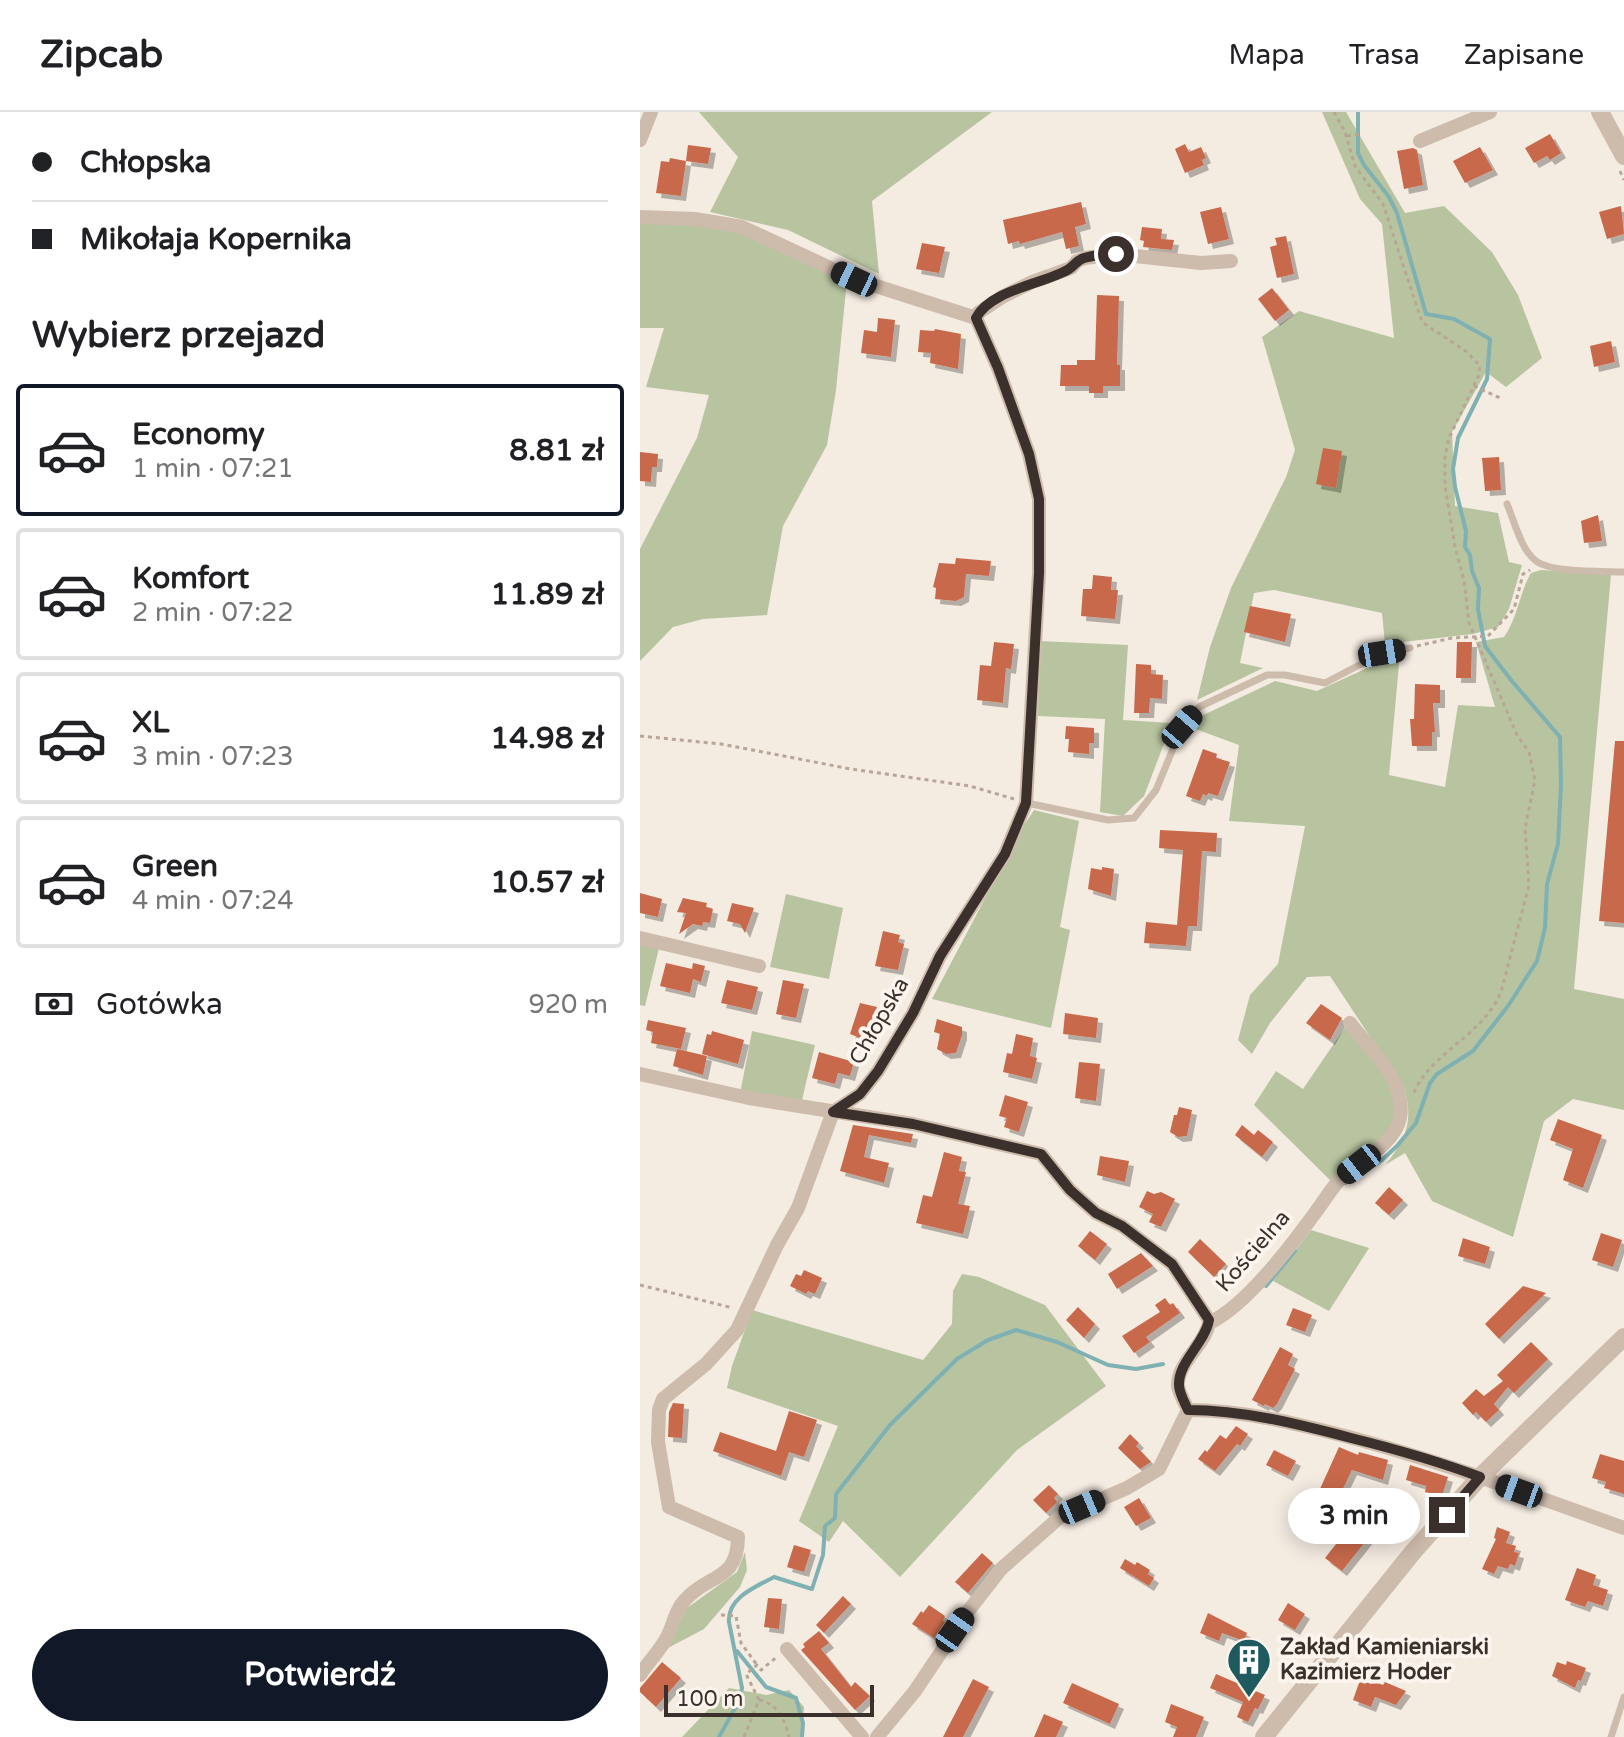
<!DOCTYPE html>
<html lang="pl">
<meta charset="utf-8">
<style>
:root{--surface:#fff;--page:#f2f2f2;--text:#202124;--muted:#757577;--line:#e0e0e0;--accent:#111827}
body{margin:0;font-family:"Varela Round",sans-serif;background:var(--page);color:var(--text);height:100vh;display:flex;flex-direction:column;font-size:30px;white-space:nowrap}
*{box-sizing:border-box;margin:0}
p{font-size:26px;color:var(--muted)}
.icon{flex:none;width:44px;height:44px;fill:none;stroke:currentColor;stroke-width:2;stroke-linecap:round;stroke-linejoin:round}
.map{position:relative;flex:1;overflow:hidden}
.panel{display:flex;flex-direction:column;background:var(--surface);width:640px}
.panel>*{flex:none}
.hud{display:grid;align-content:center;height:176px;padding:0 32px;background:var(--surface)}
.scale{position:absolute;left:24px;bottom:20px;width:210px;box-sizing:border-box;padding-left:8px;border:4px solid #3b302b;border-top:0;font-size:22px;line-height:28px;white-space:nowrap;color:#3b302b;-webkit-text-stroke:6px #fbf5ee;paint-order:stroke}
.end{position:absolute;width:36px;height:36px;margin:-18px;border:10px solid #3b302b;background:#fff;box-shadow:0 0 0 4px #fff}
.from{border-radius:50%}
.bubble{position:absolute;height:56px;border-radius:28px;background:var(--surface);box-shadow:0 4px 20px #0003;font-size:26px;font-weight:800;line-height:56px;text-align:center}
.car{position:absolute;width:24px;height:48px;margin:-24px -12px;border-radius:10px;box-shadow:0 0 6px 2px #0007;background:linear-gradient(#222 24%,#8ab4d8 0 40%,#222 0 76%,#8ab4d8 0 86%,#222 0)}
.hud b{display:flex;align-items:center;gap:28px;height:76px;font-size:30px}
.hud b+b{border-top:2px solid var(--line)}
.hud i{width:20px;height:20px;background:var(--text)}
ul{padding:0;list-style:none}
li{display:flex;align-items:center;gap:24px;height:132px;margin:0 16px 12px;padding:0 16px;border:4px solid var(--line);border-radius:8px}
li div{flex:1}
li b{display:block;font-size:30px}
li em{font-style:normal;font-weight:800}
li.current{border-color:var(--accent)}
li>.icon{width:72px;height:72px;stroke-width:1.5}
h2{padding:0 32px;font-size:36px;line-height:96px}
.pay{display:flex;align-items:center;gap:20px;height:88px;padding:0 32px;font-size:30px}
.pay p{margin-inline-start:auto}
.primary-button{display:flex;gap:16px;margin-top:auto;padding:16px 32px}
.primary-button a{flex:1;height:92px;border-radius:48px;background:var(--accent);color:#fff;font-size:32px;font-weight:800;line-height:92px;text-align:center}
header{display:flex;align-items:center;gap:48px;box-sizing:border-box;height:112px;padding:0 40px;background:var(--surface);border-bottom:2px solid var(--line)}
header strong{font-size:38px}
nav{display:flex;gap:44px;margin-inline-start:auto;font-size:28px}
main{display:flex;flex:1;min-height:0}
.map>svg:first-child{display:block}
.green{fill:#b8c4a0}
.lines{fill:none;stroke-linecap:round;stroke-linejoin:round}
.stream{stroke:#7fb0b2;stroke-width:4}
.building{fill:#c8694b;filter:url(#shadow)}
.path{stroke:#b9a596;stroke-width:3;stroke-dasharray:4 4;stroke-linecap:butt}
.service{stroke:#cdbbac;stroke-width:7}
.minor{stroke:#cdbbac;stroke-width:14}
.tertiary{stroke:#cdbbac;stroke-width:18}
.route{stroke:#3b302b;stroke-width:10}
.labels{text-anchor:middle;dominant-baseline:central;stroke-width:8;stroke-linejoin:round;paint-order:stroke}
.street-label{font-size:22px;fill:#3b302b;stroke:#fbf5ee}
.poi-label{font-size:22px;font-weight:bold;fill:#3b302b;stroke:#fbf5ee;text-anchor:start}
</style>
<header>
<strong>Zipcab</strong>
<nav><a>Mapa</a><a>Trasa</a><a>Zapisane</a></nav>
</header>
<main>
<section class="panel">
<div class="hud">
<b><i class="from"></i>Chłopska</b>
<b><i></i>Mikołaja Kopernika</b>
</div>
<h2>Wybierz przejazd</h2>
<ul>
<li class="current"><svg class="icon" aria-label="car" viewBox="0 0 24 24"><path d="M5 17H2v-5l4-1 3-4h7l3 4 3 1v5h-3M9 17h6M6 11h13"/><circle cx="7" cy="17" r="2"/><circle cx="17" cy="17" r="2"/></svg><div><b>Economy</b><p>1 min · 07:21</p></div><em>8.81 zł</em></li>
<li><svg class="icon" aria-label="car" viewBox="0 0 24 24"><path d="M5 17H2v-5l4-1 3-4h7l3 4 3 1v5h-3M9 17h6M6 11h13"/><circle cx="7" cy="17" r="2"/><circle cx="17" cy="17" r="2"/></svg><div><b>Komfort</b><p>2 min · 07:22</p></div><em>11.89 zł</em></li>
<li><svg class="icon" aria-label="car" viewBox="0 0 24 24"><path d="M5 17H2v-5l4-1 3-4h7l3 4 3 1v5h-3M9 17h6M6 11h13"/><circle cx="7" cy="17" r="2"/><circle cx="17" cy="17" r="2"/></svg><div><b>XL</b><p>3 min · 07:23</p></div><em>14.98 zł</em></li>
<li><svg class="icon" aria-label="car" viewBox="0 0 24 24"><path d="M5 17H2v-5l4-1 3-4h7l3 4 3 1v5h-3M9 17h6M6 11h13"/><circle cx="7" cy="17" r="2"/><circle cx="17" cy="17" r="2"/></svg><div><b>Green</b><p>4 min · 07:24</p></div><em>10.57 zł</em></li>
</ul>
<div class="pay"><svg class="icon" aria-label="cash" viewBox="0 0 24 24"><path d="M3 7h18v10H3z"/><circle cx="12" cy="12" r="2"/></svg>Gotówka<p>920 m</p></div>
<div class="primary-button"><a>Potwierdź</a></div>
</section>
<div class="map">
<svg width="984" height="1625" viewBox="0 0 984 1625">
<defs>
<filter id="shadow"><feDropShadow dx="5" dy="5" stdDeviation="0" flood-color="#0004"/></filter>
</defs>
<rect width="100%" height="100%" fill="#f4ebe1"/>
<g class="green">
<path d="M59,0H352L232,89L239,162L148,118L70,100L98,45Z"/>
<path d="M682,0H706L765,101L804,94L852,140L878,183L902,246L866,275L846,260L812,320L815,394L858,401L869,450L882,453L869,497L858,515L833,522L745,532L742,501L634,478L614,481L600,551L623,556L557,588L570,535L591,476L646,365L655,338L622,225L659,199L754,226L742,112L720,87Z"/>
<path d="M0,109L54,111L100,119L207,168L196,278L187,333L143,414L127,503L63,507L33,515L0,549V437L57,326L69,283L6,275L24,216H0Z"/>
<path d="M901,458L971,463L934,877L984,887V998L933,987L904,1009L873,1125L792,1089L765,1041L745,1053C766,1028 774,1008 764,976L690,864L667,865L630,911L612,942L598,928L610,883L638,852L665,714L589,709L599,633L550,615L555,607L635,569L677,579L760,541L749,663L805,675L818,593L855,595L836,530L864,525C878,505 879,482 891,461Z"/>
<path d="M400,529L488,533L483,608L532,611L504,684L483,704L460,700L465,607L398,604Z"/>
<path d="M394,698L439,709L420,815L430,818L411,916L292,887L381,718Z"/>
<path d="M146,782L203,796L189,867L130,855Z"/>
<path d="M0,828L20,832L5,894L0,893Z"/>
<path d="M706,914C723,937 771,985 753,1016C745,1030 706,1057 691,1069L614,993L636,959L663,977Z"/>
<path d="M112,919L175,933L161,992L100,982Z"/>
<path d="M671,1118L729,1136L689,1199L633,1169Z"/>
<path d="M322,1162L339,1165L405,1193L466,1274L377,1338L260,1465L203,1409L189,1430L159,1409L198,1314L87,1276L92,1254L112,1198L283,1248L312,1212L313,1179Z"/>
<path d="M105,1440L107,1458L100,1475L64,1517L26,1537L47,1496L97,1460Z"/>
<path d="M89,1576L126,1583L149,1578L164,1595L162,1625H42Z"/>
</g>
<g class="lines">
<g class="stream">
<path d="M705,1071L742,1048L757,1034L776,1011L790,971L797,962L833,939L868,894L897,849L905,816L907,772L918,732L921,673L920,625L871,568L845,534L838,497L839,476L832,459L830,443L825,435L826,419L815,375L813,357L818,326L847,267L850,227L814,207L786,202L757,101L749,85L724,53L718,41V0"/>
<path d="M626,1174L655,1139"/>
<path d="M97,1539L126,1575L156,1586L163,1611L162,1625"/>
<path d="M79,1625L99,1589L102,1576L89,1510C87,1486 115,1475 134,1465L172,1477L183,1443L185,1414L195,1406L196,1382L250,1313L317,1247L348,1228L376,1218L417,1230L468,1253L496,1257L523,1252"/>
</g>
</g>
<g class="building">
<path d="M910,22L921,41L910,48L907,44L894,51L885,36Z"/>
<path d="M545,32L549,40L561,35L566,46L562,48L564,53L545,61L535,37Z"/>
<path d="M48,33L71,36L68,52L46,49Z"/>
<path d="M840,35L853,58L825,71L813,49Z"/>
<path d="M773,36L777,38L783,73L764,77L757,39Z"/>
<path d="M30,46L46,49L41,84L16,81L21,49L29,50Z"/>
<path d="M441,90L446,112L435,115L439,134L426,137L422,120L380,132L379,129L368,132L363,108Z"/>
<path d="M981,94L984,122L967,127L959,100Z"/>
<path d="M581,95L589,127L568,132L560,100Z"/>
<path d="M502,115L522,117L521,127L534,128L532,138L503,135L504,129L500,128Z"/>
<path d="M646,124L654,162L637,166L630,135L637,133L635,126Z"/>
<path d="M282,131L305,135L299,161L276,157Z"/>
<path d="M632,176L649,198L635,209L618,187Z"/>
<path d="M457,183L479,184L477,253H480V274H463V281H449V274H420L421,253H437V248H455Z"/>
<path d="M238,206L255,208L251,245L221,241L224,218L237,220Z"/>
<path d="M295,217L321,222L318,257L290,251L291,241L278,240L280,218L294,219Z"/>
<path d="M971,229L975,250L954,255L950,234Z"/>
<path d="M683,336L702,339L696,376L676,372Z"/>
<path d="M0,340L18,342L17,355H12L11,370L0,369Z"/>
<path d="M859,345L861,378L845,379L842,346Z"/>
<path d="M958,403L962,429L944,431L941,409Z"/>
<path d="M316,446L351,449L349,464L326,462L324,485L316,489L295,487L296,476L293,475L299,451L315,452Z"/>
<path d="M453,463L472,465L471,478H478L475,507L441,504L443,477H452Z"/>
<path d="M610,494L651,502L645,530L604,520Z"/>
<path d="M354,530L374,532L371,557L366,556L363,591L337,588L340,553L351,554Z"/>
<path d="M817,530H832L831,566H816Z"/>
<path d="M496,552L511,553V562L523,563L522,587L510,586L509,601H494Z"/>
<path d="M775,572L800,573V591H793L795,620H792V634H772L770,607H774Z"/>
<path d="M426,614L454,616V631H449V642L428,640L429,627H425Z"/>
<path d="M975,629H984V811L959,809Z"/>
<path d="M563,637L577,642L576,646L590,650L578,684L568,681L567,684L563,682L560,689L546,684Z"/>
<path d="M520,718L577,721L576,740L562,739L557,814H548L546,834L504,831L506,810L537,813L543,738L519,736Z"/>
<path d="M462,755L474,757L471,784L448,777L451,756L462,758Z"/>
<path d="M0,781L22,787L18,805L0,801Z"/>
<path d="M43,786L67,791L66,795L73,797L70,811L63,810L62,814L53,812L39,822L46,801L37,800Z"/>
<path d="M92,791L114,796L105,821L100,812L87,809Z"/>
<path d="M243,819L260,823L258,830L264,832L258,858L235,854Z"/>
<path d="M26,851L52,857L53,851L65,854L61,870L53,867L50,881L20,874Z"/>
<path d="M87,868L118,875L112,898L81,891Z"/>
<path d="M143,868L164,872L156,906L136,902Z"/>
<path d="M220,891L237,895L232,927H223L210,922Z"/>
<path d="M681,892L702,906L690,928L666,911Z"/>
<path d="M425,901L458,906L456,926L423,922Z"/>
<path d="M297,907L322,915V923L316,941L306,942L297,937L300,922L294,920Z"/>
<path d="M8,908L46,916L41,937L11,931L13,920L6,918Z"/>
<path d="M72,919L104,928L98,952L62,942L67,922L71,923Z"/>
<path d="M376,922L393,926L390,944L397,946L392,967L363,960L367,941L372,942Z"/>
<path d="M37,937L67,944L63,963L33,954Z"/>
<path d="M179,940L214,950L210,964L198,961L195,972L172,966Z"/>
<path d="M439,950L460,952L456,989L435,986Z"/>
<path d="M365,983L388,990L379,1020L364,1015L367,1006L359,1004Z"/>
<path d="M539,995L552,998L547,1024L538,1025L530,1020L534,1003H537Z"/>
<path d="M918,1007L962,1023L943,1076L923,1068L933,1037L910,1028Z"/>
<path d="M213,1013L273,1022L271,1031L229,1023L224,1045L249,1051L244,1071L200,1059Z"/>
<path d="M602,1013L614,1023L618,1018L633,1030L622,1045L595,1023Z"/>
<path d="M304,1040L322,1045L319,1059L326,1060L318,1092L330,1094L323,1122L276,1111L283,1083L292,1085Z"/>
<path d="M460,1044L489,1049L485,1070L457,1063Z"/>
<path d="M749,1075L763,1088L749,1103L735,1091Z"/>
<path d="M507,1079L514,1082L521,1080L535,1087L521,1115L509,1110L513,1102L499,1095Z"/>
<path d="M450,1119L467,1132L455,1148L438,1134Z"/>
<path d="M961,1121L982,1128L973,1155L952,1148Z"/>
<path d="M823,1126L850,1135L845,1152L818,1144Z"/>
<path d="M560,1127L586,1152L574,1165L548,1140Z"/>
<path d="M501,1141L513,1154L477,1177L468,1162Z"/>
<path d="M164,1158L182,1166L175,1182L168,1179L166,1182L150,1174L156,1162L161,1164Z"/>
<path d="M883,1174L906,1181L859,1227L845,1212Z"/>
<path d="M525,1186L530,1193L533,1191L540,1201L506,1225L510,1230L494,1241L482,1224L520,1200L515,1193Z"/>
<path d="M438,1195L455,1212L444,1226L426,1208Z"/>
<path d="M653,1196L672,1203L665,1220L646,1213Z"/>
<path d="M891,1230L908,1247L874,1281L868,1275L854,1292L859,1298L846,1310L836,1300L833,1303L822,1291L836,1277L844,1284L863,1269L857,1263Z"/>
<path d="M640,1235L653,1242L648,1253L655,1257L637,1292L633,1296L625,1292L624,1294L612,1288Z"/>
<path d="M33,1291L44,1292L42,1326L28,1325L29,1300Z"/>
<path d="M149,1299L177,1308L164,1345L149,1340L141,1364L73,1339L80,1320L136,1339Z"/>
<path d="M596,1314L608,1322L600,1334L597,1332L575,1359L558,1347L565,1338L567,1340L580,1323L586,1327Z"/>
<path d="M490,1322L499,1331L496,1334L511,1350L500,1357L478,1336Z"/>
<path d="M699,1335L718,1343L719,1340L748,1348L743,1368L712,1358L698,1387L679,1379Z"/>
<path d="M634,1338L656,1349L648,1364L626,1353Z"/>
<path d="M960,1342L984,1349V1382L964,1376L966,1370L952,1366Z"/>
<path d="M770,1353L808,1365L802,1384L785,1380L786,1374L766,1368Z"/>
<path d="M409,1373L418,1382L414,1386L417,1390L406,1401L393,1388Z"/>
<path d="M499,1386L511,1406L496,1414L484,1395Z"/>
<path d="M720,1402L737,1415L702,1459L685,1446Z"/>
<path d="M857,1415L870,1420L866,1431L876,1434L874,1440L879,1441L875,1454L870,1452L868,1457L858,1454L854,1462L842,1457L856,1427L854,1426Z"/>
<path d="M154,1433L171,1438L164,1460L147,1455Z"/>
<path d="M342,1441L353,1451L328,1481L315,1470Z"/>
<path d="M485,1447L495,1453L497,1450L510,1458L508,1462L514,1466L509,1474L480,1456Z"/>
<path d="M937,1456L956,1463L953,1473L968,1478L963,1494L948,1489L945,1495L925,1488Z"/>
<path d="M203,1484L211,1492L184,1521L176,1513Z"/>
<path d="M128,1486L142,1487L139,1517L124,1515Z"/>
<path d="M648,1491L665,1502L655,1518L638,1508Z"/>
<path d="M289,1493L305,1504L303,1508L305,1510L294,1526L272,1512L281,1499L283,1501Z"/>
<path d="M568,1501L607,1521L604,1529L582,1521L579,1529L560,1521Z"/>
<path d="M179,1519L189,1531L181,1537L211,1575L215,1570L230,1584L215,1598L161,1538L165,1535L163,1532Z"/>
<path d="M927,1549L946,1556L941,1569L938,1568L935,1576L912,1564L917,1550L926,1553Z"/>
<path d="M22,1550L41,1566L16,1595L0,1580V1576Z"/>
<path d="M576,1562L625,1583L618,1597L615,1596L608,1610L597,1605L603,1590L570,1576Z"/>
<path d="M333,1567L349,1575L323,1625H303Z"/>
<path d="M720,1568L731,1572L733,1569L743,1573L745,1570L766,1579L756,1593L735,1585L731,1595L713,1588Z"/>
<path d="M432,1571L479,1592L470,1612L423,1591Z"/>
<path d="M531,1592L564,1605L556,1625H533L537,1615L525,1610Z"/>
<path d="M404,1602L423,1610L416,1625H394Z"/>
</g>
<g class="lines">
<g class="path">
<path d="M694,0L705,20L715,54L743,92L782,210L827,240L840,254L839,263L809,326L805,344V374L815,435L824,468L829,511L877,623L889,640L895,668L885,716L889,773L861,880C843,924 789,941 773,983"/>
<path d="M707,24L720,22"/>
<path d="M980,59L984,68"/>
<path d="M834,274L860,286"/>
<path d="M777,534L812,526L848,524L874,497L883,462L890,458"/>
<path d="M0,624L81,632L211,657L330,674L374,687"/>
<path d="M0,1173L93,1196"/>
<path d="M81,1503L96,1504L101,1531L117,1553"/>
<path d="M119,1588C137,1591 145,1608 149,1625"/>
<path d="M104,1625L119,1588L106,1562L117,1553L121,1558L138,1544"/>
</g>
<g class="service">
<path d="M867,392C874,408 881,438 896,449C912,461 963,459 984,460"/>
<path d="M387,691L468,708L494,706L516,678L542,615L559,595L627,563H645L685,571L742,541L770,536"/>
<path d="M971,1625L984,1585"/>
</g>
<g class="minor">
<path d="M0,28L11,0"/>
<path d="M780,29L850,0"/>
<path d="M0,105L55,107L102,115L214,167L336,206L358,256L389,342L399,387V461L386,691L365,742L300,844L273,901L238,959L220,982L193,1000L158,1096L137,1133L97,1218L66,1252L23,1287L19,1298L18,1330L29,1395L98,1425C98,1470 67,1462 45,1488C35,1498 33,1515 26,1527C18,1541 8,1550 0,1563"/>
<path d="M336,206L338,201L362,185L392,170L431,156L437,149L445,146L476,142L561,151L591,149"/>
<path d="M0,826L119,854"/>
<path d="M0,962L109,986L273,1012L401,1042L430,1078L456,1101L482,1114L532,1152L569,1208V1211"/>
<path d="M548,1298C601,1298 654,1311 705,1324C800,1349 892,1383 984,1416"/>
<path d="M147,1537L222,1625"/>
<path d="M237,1625L275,1579L329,1498L361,1457L420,1405L487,1376L519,1357L548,1298C545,1291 539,1281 538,1274C537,1251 565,1233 569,1211C605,1195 651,1134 675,1101C685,1088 693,1073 705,1062C723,1047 755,1031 760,1006C767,970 730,937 710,911"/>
</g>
<g class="tertiary">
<path d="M960,0L984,44"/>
<path d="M624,1625L773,1440L840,1365L984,1225"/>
</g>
</g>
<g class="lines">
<path class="route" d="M476,142C465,142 455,143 444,146C437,148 435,153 429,157C405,172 351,177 336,206L358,256L389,342L399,387V461L386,691L365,742L300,844L273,901L238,959L220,982L193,1000L273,1012L401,1042L430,1078L456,1101L482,1114L532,1152L569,1208C565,1231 538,1250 539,1273C539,1281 545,1291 548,1298C603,1298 658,1312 711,1326C755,1337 798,1349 840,1365L807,1403"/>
</g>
<defs>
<g id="building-pin" transform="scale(2.3)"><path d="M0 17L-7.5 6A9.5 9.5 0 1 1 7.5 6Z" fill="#1f5a5e" stroke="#fbf5ee"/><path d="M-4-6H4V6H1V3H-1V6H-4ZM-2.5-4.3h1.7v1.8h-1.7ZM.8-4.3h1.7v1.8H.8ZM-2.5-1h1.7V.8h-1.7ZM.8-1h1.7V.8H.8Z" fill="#fff"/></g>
</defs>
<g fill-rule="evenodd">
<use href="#building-pin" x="609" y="1548"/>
</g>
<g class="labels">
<g class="street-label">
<text transform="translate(239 909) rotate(-60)">Chłopska</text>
<text transform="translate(613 1139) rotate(-49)">Kościelna</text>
</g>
<g class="poi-label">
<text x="640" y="1535">Zakład Kamieniarski<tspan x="640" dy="25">Kazimierz Hoder</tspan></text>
</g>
</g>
</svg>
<div class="scale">100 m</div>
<i class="end from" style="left:476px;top:142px"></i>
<i class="end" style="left:807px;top:1403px"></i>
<div class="bubble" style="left:648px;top:1376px;width:132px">3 min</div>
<i class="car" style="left:214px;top:167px;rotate:295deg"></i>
<i class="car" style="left:742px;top:541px;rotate:81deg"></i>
<i class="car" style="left:542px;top:615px;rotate:41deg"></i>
<i class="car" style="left:719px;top:1052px;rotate:232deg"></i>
<i class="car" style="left:879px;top:1379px;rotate:290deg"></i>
<i class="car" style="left:442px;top:1395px;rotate:67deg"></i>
<i class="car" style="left:315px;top:1518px;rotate:35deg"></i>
</div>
</main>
